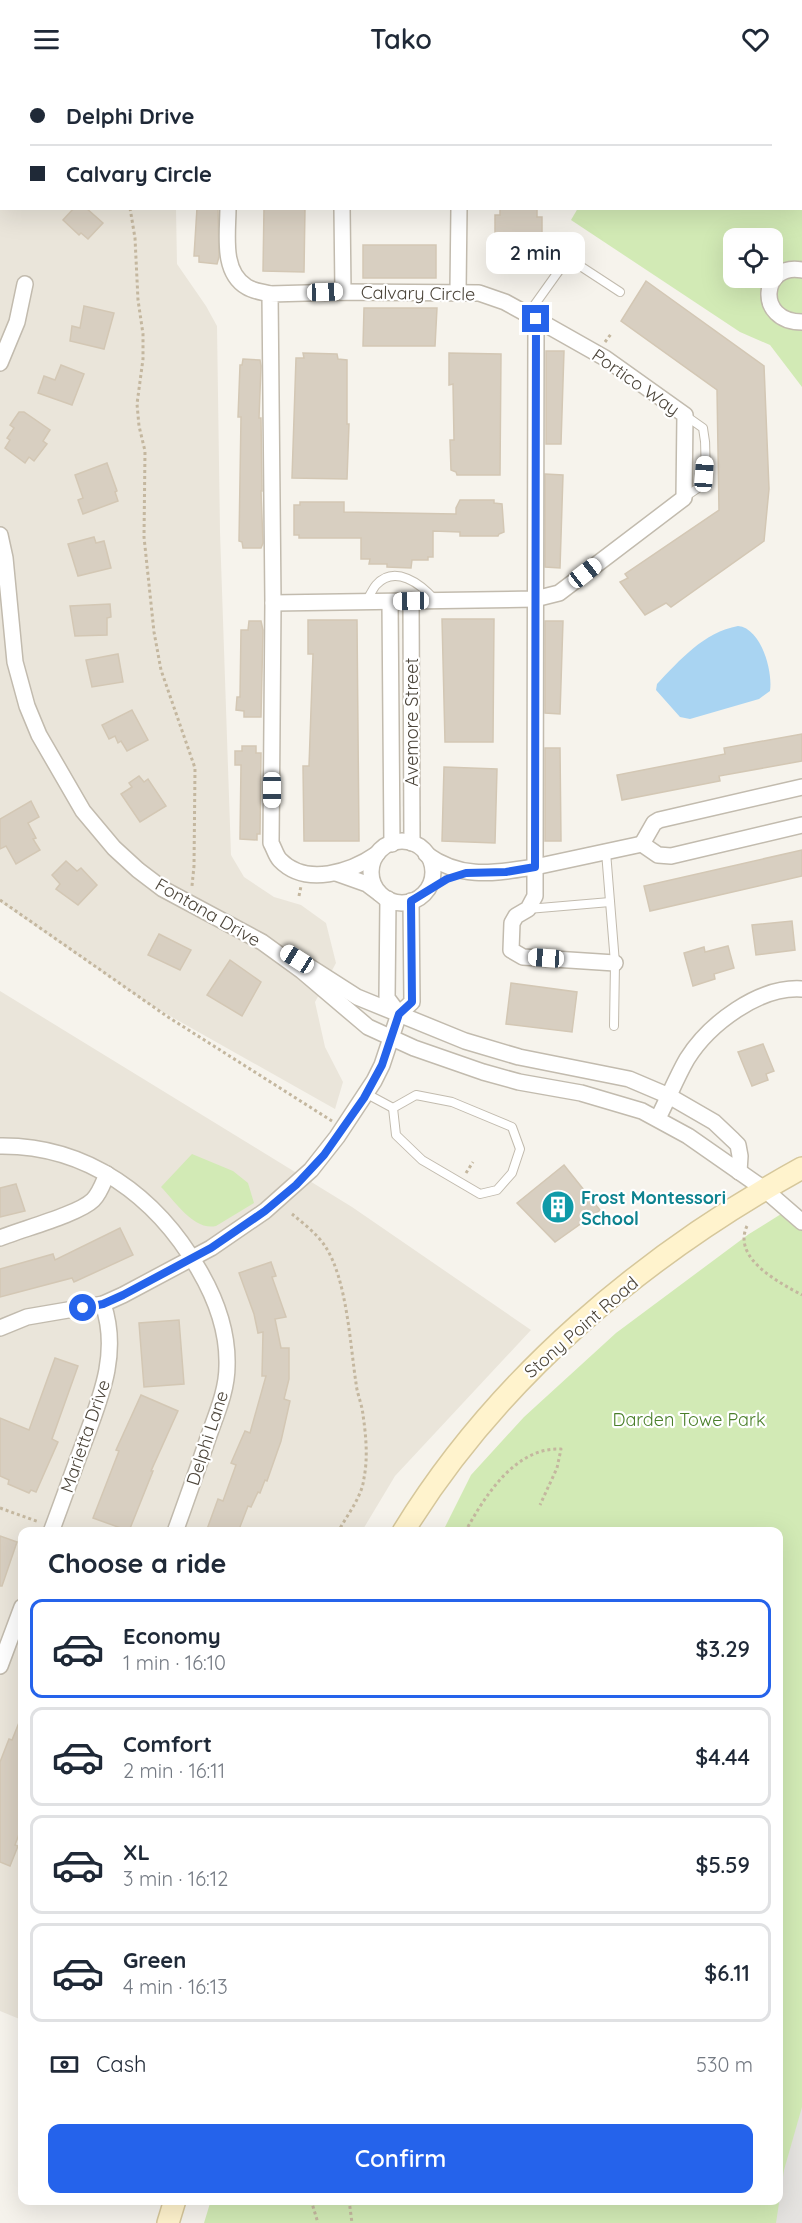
<!DOCTYPE html>
<meta charset="utf-8">
<style>
:root{--surface:#fff;--page:#f6f6f7;--text:#1f2937;--muted:#747a83;--line:#e0e1e3;--accent:#2563eb}
body{margin:0;font-family:Quicksand,sans-serif;background:var(--page);color:var(--text);height:100vh;display:flex;flex-direction:column;font-size:22px;white-space:nowrap}
*{box-sizing:border-box;margin:0}
p{font-size:20px;color:var(--muted)}
.icon{flex:none;width:33px;height:33px;fill:none;stroke:currentColor;stroke-width:2;stroke-linecap:round;stroke-linejoin:round}
.map{position:relative;flex:1;overflow:hidden}
.sheet{position:absolute;left:18px;top:1449px;width:765px;height:678px;display:flex;flex-direction:column;background:var(--surface);border-radius:12px;box-shadow:0 6px 24px #0002}
.sheet>*{flex:none}
.banner{position:absolute;left:0px;top:0px;width:802px;height:132px;box-shadow:0 6px 24px #0002;display:grid;align-content:center;height:132px;padding:0 30px;background:var(--surface)}
.fabs{position:absolute;left:723px;top:150px;display:grid;gap:12px}
.fabs a{display:grid;place-items:center;width:60px;height:60px;border-radius:12px;background:var(--surface);box-shadow:0 6px 24px #0002;font-size:30px}
.end{position:absolute;width:27px;height:27px;margin:-14px;border:8px solid #2563eb;background:#fff;box-shadow:0 0 0 3px #fff}
.from{border-radius:50%}
.bubble{position:absolute;height:42px;border-radius:12px;background:var(--surface);box-shadow:0 6px 24px #0002;font-size:20px;font-weight:600;line-height:42px;text-align:center}
.car{position:absolute;width:18px;height:36px;margin:-18px -9px;border-radius:8px;box-shadow:0 0 4px 2px #0007;background:linear-gradient(#fff 24%,#345 0 40%,#fff 0 76%,#345 0 86%,#fff 0)}
.banner b{display:flex;align-items:center;gap:21px;height:57px;font-size:22px}
.banner b+b{border-top:2px solid var(--line)}
.banner i{width:15px;height:15px;background:var(--text)}
ul{padding:0;list-style:none}
li{display:flex;align-items:center;gap:18px;height:99px;margin:0 12px 9px;padding:0 18px;border:3px solid var(--line);border-radius:12px}
li div{flex:1}
li b{display:block;font-size:22px}
li em{font-style:normal;font-weight:600}
li.selected{border-color:var(--accent)}
li>.icon{width:54px;height:54px;stroke-width:1.5}
h2{padding:0 30px;font-size:27px;line-height:72px}
.pay{display:flex;align-items:center;gap:15px;height:66px;padding:0 30px;font-size:22px}
.pay p{margin-inline-start:auto}
.cta{display:flex;gap:12px;margin-top:auto;padding:12px 30px}
.cta a{flex:1;height:69px;border-radius:12px;background:var(--accent);color:#fff;font-size:24px;font-weight:600;line-height:69px;text-align:center}
header{display:flex;justify-content:space-between;align-items:center;height:78px;padding:0 30px;background:var(--surface);font-size:27px;font-weight:600}
.map>svg:first-child{display:block}
.residential{fill:#eae5da}
.green{fill:#d2eab5;fill-rule:evenodd}
.parking{fill:#e5e3e0}
.water{fill:#a9d4f2}
.lines{fill:none;stroke-linecap:round;stroke-linejoin:round}
.stream{stroke:#a9d4f2;stroke-width:4.5}
.building{fill:#d8cfc1;stroke:#d3c7b4;stroke-width:1.5}
.service-casing{stroke:#c2bbae;stroke-width:10}
.minor-casing{stroke:#c2bbae;stroke-width:18}
.secondary-casing{stroke:#d6c79b;stroke-width:24}
.path{stroke:#c4b79f;stroke-width:3;stroke-dasharray:3 3;stroke-linecap:butt}
.service{stroke:#fff;stroke-width:8}
.minor{stroke:#fff;stroke-width:15}
.secondary{stroke:#fff3cd;stroke-width:21}
.route{stroke:#2563eb;stroke-width:8}
.labels{text-anchor:middle;dominant-baseline:central;stroke-width:4.5;stroke-linejoin:round;paint-order:stroke}
.street-label{font-size:18px;fill:#4b4439;stroke:#fff}
.culture-label{font-size:18px;font-weight:bold;fill:#0d838f;stroke:#fff;text-anchor:start}
.park-label{font-size:18px;fill:#4a7f2a;stroke:#fff}
</style>
<header><svg class="icon" aria-label="menu" viewBox="0 0 24 24"><path d="M4 6h16M4 12h16M4 18h16"/></svg>Tako<svg class="icon" aria-label="heart" viewBox="0 0 24 24"><path d="M12 20l-8-8c-3-5 5-10 8-4 3-6 11-1 8 4z"/></svg></header>
<div class="map">
<svg width="802" height="2145" viewBox="0 0 802 2145">
<rect width="100%" height="100%" fill="#f6f3ec"/>
<g class="residential">
<path d="M0,0H175L2,2V130L176,131L177,186L206,228L217,248L220,454L231,777L244,799L274,819L301,827L326,845L336,885L315,924L325,969L343,1004L335,1031L147,925L0,824Z"/>
<path d="M0,913L352,1129L531,1252L395,1398L362,1453L22,1454V1942L0,1933Z"/>
</g>
<g class="green">
<path d="M540,0H802V309L770,267L740,254L571,142L578,130H801V2ZM734,160H772V200H734Z"/>
<path d="M192,1076L233,1093L248,1105L254,1125L216,1148C194,1153 175,1123 161,1109Z"/>
<path d="M789,1131L802,1140V2145H204L211,2122H778V1454L443,1453L471,1397L524,1339L616,1255L749,1156Z"/>
</g>
<path class="parking" d="M802,2029V2145H776L784,2092Z"/>
<path class="water" d="M738,548C761,550 773,593 770,613L759,621L690,641L680,639L656,612L657,606C680,582 704,554 738,548Z"/>
<g class="lines">
<g class="stream">
<path d="M686,0L690,2"/>
<path d="M801,80L802,82"/>
</g>
</g>
<g class="building">
<path d="M74,130H86L103,145L88,161L81,155L79,157L63,142Z"/>
<path d="M197,130H218L219,179L217,186L199,184V178H194Z"/>
<path d="M264,130H305L304,194L263,193Z"/>
<path d="M500,130H537V139H542V192H495V137H500Z"/>
<rect x="363" y="167" width="73" height="33"/>
<path d="M646,203L764,288L769,411L764,463L671,529L666,525L645,537L620,504L628,500L625,496L719,432L717,312L621,243Z"/>
<path d="M84,228L114,235L104,271L70,263L72,248L80,250Z"/>
<path d="M364,230H437L435,268H363Z"/>
<path d="M546,273H564L561,366H546Z"/>
<path d="M303,275L337,276L338,281L347,282V346H349L347,401L292,400L296,280H304Z"/>
<path d="M449,275L501,276L500,397H457L456,394L451,392L450,362H454L453,306L449,307Z"/>
<path d="M243,281L260,282L261,288L259,340H261L262,413H261L263,465L261,470H243L242,464L239,463L241,339H238L240,287H242Z"/>
<path d="M61,287L84,296L72,327L38,315L44,298L55,302Z"/>
<path d="M19,334H24L50,352L43,363L47,366L34,383L29,379L25,385L5,370L10,362L7,360L14,350L10,347Z"/>
<path d="M107,385L117,413L115,414L118,423L83,436L78,422L83,420L75,397Z"/>
<path d="M545,396L563,397L560,490L545,489Z"/>
<path d="M460,422H494V425L502,426L504,454L499,456L498,458H460V454L433,453V479H428V482H412L411,490L387,489V486H369L370,481H361V460H299V457H294V427H300V424H344V434L456,436V430Z"/>
<path d="M94,459L96,465L104,463L111,490L78,498L68,466Z"/>
<path d="M110,526L111,539L107,540V557L75,558L70,528Z"/>
<path d="M442,541H494L493,664H445Z"/>
<path d="M308,542H357L359,763H304L303,688H309L313,576H308Z"/>
<path d="M249,543H261L263,552L261,639H244V633L236,632L237,619H240L241,552H248Z"/>
<path d="M545,543H563L560,636L545,635Z"/>
<path d="M118,576L123,604L92,609L86,582Z"/>
<path d="M132,632L148,662L127,673L121,663L118,665L115,658L109,661L102,647Z"/>
<path d="M802,656V683L719,698L720,703L622,722L617,697L725,676L724,670Z"/>
<path d="M242,668H256V675H261L260,756H257V762L240,761L241,687H235V673H242Z"/>
<path d="M545,670H560L561,763H545Z"/>
<path d="M444,689L497,691L495,765L442,763Z"/>
<path d="M139,698L144,704L148,701L166,728L140,744L121,716L132,709L129,705Z"/>
<path d="M31,723L39,739L28,745L36,760L33,761L40,772L16,786L6,768L0,771V741Z"/>
<path d="M802,772V798L650,833L644,808Z"/>
<path d="M66,783L77,793L81,790L97,807L78,827L56,811L60,806L52,797Z"/>
<path d="M792,843L795,872L756,877L752,847Z"/>
<path d="M159,856L191,872L180,892L148,877Z"/>
<path d="M728,868L734,890L714,896L715,901L693,908L684,875L704,869L705,874Z"/>
<path d="M230,882L261,904L242,938L207,917Z"/>
<path d="M511,905L577,914L572,954L506,946Z"/>
<path d="M763,966L774,993L766,996L768,1002L752,1008L738,974Z"/>
<path d="M564,1087L600,1132L555,1164L517,1125Z"/>
<path d="M16,1106L25,1133L0,1139V1110Z"/>
<path d="M120,1150L133,1177L74,1204L72,1200L0,1219V1191L53,1176L55,1182Z"/>
<path d="M271,1184L276,1198L272,1199L286,1239L275,1241L281,1270H289V1301L284,1321L290,1323L281,1363L267,1403L265,1402L260,1415L258,1414L251,1429L248,1428L238,1454H206L218,1421L223,1423L236,1387L231,1385L245,1353L250,1355L266,1298H262L263,1254L258,1255L254,1236L239,1195Z"/>
<path d="M179,1242L184,1306L144,1309L139,1245Z"/>
<path d="M55,1280L78,1288L52,1361L58,1364L36,1414L31,1412L29,1415L8,1406L9,1402L0,1398V1340L29,1352Z"/>
<path d="M141,1317L178,1333L151,1393H153L129,1453L93,1440L119,1373L116,1372Z"/>
<path d="M0,1458L17,1464L2,1508H0Z"/>
<path d="M22,1637V1748L15,1767L18,1768L10,1788L0,1784V1684L9,1661L12,1662Z"/>
</g>
<g class="lines">
<g class="service-casing">
<g id="service">
<path d="M528,236L568,180L620,214"/>
<path d="M685,419L701,408C706,389 707,369 703,350L686,338"/>
<path d="M366,524C369,519 372,512 376,507C395,486 421,506 435,522"/>
<path d="M606,774L615,885L614,948"/>
<path d="M528,831L610,824"/>
<path d="M367,1016L393,1030"/>
<path d="M416,1017L452,1024L512,1049L520,1071L512,1095L497,1112L480,1116L422,1082L396,1057L393,1030Z"/>
</g>
</g>
<g class="minor-casing">
<g id="minor">
<path d="M276,0L277,2"/>
<path d="M228,130C228,155 221,194 247,209C253,213 263,214 270,216"/>
<path d="M342,130L343,214"/>
<path d="M802,192C761,184 755,244 802,244"/>
<path d="M458,213L459,130"/>
<path d="M0,285L17,244L25,206"/>
<path d="M0,457L5,480L15,584L27,628L39,657L83,733L114,770L138,792L163,811L262,864L302,893L368,949L414,970L483,994L519,1004L581,1015L642,1033L688,1058L764,1111L802,1144"/>
<path d="M411,523L412,765"/>
<path d="M390,524L392,766"/>
<path d="M273,525L535,521L559,515L684,420L685,337L605,280L536,241"/>
<circle cx="402" cy="794" r="31"/>
<path d="M642,766L654,745L659,742L802,709"/>
<path d="M377,776C351,794 306,809 280,782C276,778 274,770 271,765L273,525L270,216L343,214L479,215L505,224L536,241L535,789C494,795 462,802 426,776"/>
<path d="M336,795L367,806L379,815"/>
<path d="M388,821L387,920L399,936"/>
<path d="M615,885L523,879L511,872L512,845L516,838L528,831L535,818V789L642,766L658,777L671,778L802,747"/>
<path d="M307,887L357,919L465,963L519,979L629,1001L669,1018L714,1044L733,1062L738,1067L740,1078L739,1094"/>
<path d="M658,1040C668,1021 676,1000 687,981C709,946 759,908 802,911"/>
<path d="M0,1068C88,1067 157,1119 199,1192C216,1221 228,1255 227,1288C227,1314 215,1339 207,1363C197,1393 186,1423 175,1454"/>
<path d="M0,1160C22,1151 79,1136 93,1122C100,1115 103,1105 107,1096"/>
<path d="M0,1250L27,1239L103,1226L123,1217L211,1170L265,1133L311,1092L337,1059L374,1003L382,987L399,936L412,924L411,823"/>
<path d="M51,1454C62,1425 72,1396 83,1367C100,1321 120,1276 103,1226"/>
<path d="M0,1588L22,1529"/>
</g>
</g>
<g class="secondary-casing">
<g id="secondary">
<path d="M403,1454C498,1299 644,1177 802,1090"/>
<path d="M168,2145L175,2122"/>
</g>
</g>
<g class="path">
<path d="M24,0L26,2"/>
<path d="M9,2V0"/>
<path d="M0,11L2,9"/>
<path d="M130,130L135,160L138,222L143,256V281L137,326L139,348L145,373L144,459L154,554L161,592L195,690L194,788L192,808"/>
<path d="M605,264L611,256"/>
<path d="M299,818L301,808"/>
<path d="M0,822L168,939L332,1043"/>
<path d="M466,1095L473,1084"/>
<path d="M292,1136C303,1145 317,1156 325,1168C347,1201 350,1266 356,1305C357,1316 362,1326 363,1337C366,1357 368,1380 364,1400C362,1419 347,1437 338,1454"/>
<path d="M747,1148C732,1180 778,1204 802,1217"/>
<path d="M0,1430L39,1444"/>
<path d="M465,1454C485,1418 515,1369 561,1371L557,1390L540,1427"/>
<path d="M22,1888V1890"/>
<path d="M311,2122L318,2145"/>
<path d="M349,2122L352,2145"/>
</g>
<use href="#service" class="service"/>
<use href="#minor" class="minor"/>
<use href="#secondary" class="secondary"/>
</g>
<g class="lines">
<path class="route" d="M83,1230L103,1226L123,1217L211,1170L265,1133L296,1107L324,1077L364,1020L382,987L399,936L412,924L411,823L447,801L466,795L506,794L535,789L536,241"/>
</g>
<defs>
<g id="building-disc" transform="scale(1.725)"><circle r="9.5" fill="#0f9aa8" stroke="#fff"/><path d="M-4-6H4V6H1V3H-1V6H-4ZM-2.5-4.3h1.7v1.8h-1.7ZM.8-4.3h1.7v1.8H.8ZM-2.5-1h1.7V.8h-1.7ZM.8-1h1.7V.8H.8Z" fill="#fff"/></g>
</defs>
<g fill-rule="evenodd">
<use href="#building-disc" x="558" y="1129"/>
</g>
<g class="labels">
<g class="street-label">
<text transform="translate(418 215) rotate(1)">Calvary Circle</text>
<text transform="translate(636 304) rotate(35)">Portico Way</text>
<text transform="translate(411 644) rotate(-90)">Avemore Street</text>
<text transform="translate(208 834) rotate(30)">Fontana Drive</text>
<text transform="translate(581 1249) rotate(-41)">Stony Point Road</text>
<text transform="translate(85 1358) rotate(-71)">Marietta Drive</text>
<text transform="translate(207 1360) rotate(-72)">Delphi Lane</text>
</g>
<g class="culture-label">
<text x="581" y="1119">Frost Montessori<tspan x="581" dy="21">School</tspan></text>
</g>
<g class="park-label">
<text x="689" y="1341">Darden Towe Park</text>
</g>
</g>
</svg>
<div class="fabs">
<a><svg class="icon" aria-label="locate" viewBox="0 0 24 24"><circle cx="12" cy="12" r="6"/><path d="M12 2v4M12 18v4M2 12h4M18 12h4"/></svg></a>
</div>
<i class="end from" style="left:83px;top:1230px"></i>
<i class="end" style="left:536px;top:241px"></i>
<div class="bubble" style="left:486px;top:154px;width:99px">2 min</div>
<i class="car" style="left:325px;top:214px;rotate:88deg"></i>
<i class="car" style="left:704px;top:396px;rotate:4deg"></i>
<i class="car" style="left:585px;top:495px;rotate:52deg"></i>
<i class="car" style="left:411px;top:523px;rotate:269deg"></i>
<i class="car" style="left:272px;top:712px;rotate:180deg"></i>
<i class="car" style="left:546px;top:880px;rotate:274deg"></i>
<i class="car" style="left:297px;top:881px;rotate:302deg"></i>
<div class="banner">
<b><i class="from"></i>Delphi Drive</b>
<b><i></i>Calvary Circle</b>
</div>
<section class="sheet">
<h2>Choose a ride</h2>
<ul>
<li class="selected"><svg class="icon" aria-label="car" viewBox="0 0 24 24"><path d="M5 17H2v-5l4-1 3-4h7l3 4 3 1v5h-3M9 17h6M6 11h13"/><circle cx="7" cy="17" r="2"/><circle cx="17" cy="17" r="2"/></svg><div><b>Economy</b><p>1 min · 16:10</p></div><em>$3.29</em></li>
<li><svg class="icon" aria-label="car" viewBox="0 0 24 24"><path d="M5 17H2v-5l4-1 3-4h7l3 4 3 1v5h-3M9 17h6M6 11h13"/><circle cx="7" cy="17" r="2"/><circle cx="17" cy="17" r="2"/></svg><div><b>Comfort</b><p>2 min · 16:11</p></div><em>$4.44</em></li>
<li><svg class="icon" aria-label="car" viewBox="0 0 24 24"><path d="M5 17H2v-5l4-1 3-4h7l3 4 3 1v5h-3M9 17h6M6 11h13"/><circle cx="7" cy="17" r="2"/><circle cx="17" cy="17" r="2"/></svg><div><b>XL</b><p>3 min · 16:12</p></div><em>$5.59</em></li>
<li><svg class="icon" aria-label="car" viewBox="0 0 24 24"><path d="M5 17H2v-5l4-1 3-4h7l3 4 3 1v5h-3M9 17h6M6 11h13"/><circle cx="7" cy="17" r="2"/><circle cx="17" cy="17" r="2"/></svg><div><b>Green</b><p>4 min · 16:13</p></div><em>$6.11</em></li>
</ul>
<div class="pay"><svg class="icon" aria-label="cash" viewBox="0 0 24 24"><path d="M3 7h18v10H3z"/><circle cx="12" cy="12" r="2"/></svg>Cash<p>530 m</p></div>
<div class="cta"><a>Confirm</a></div>
</section>
</div>
